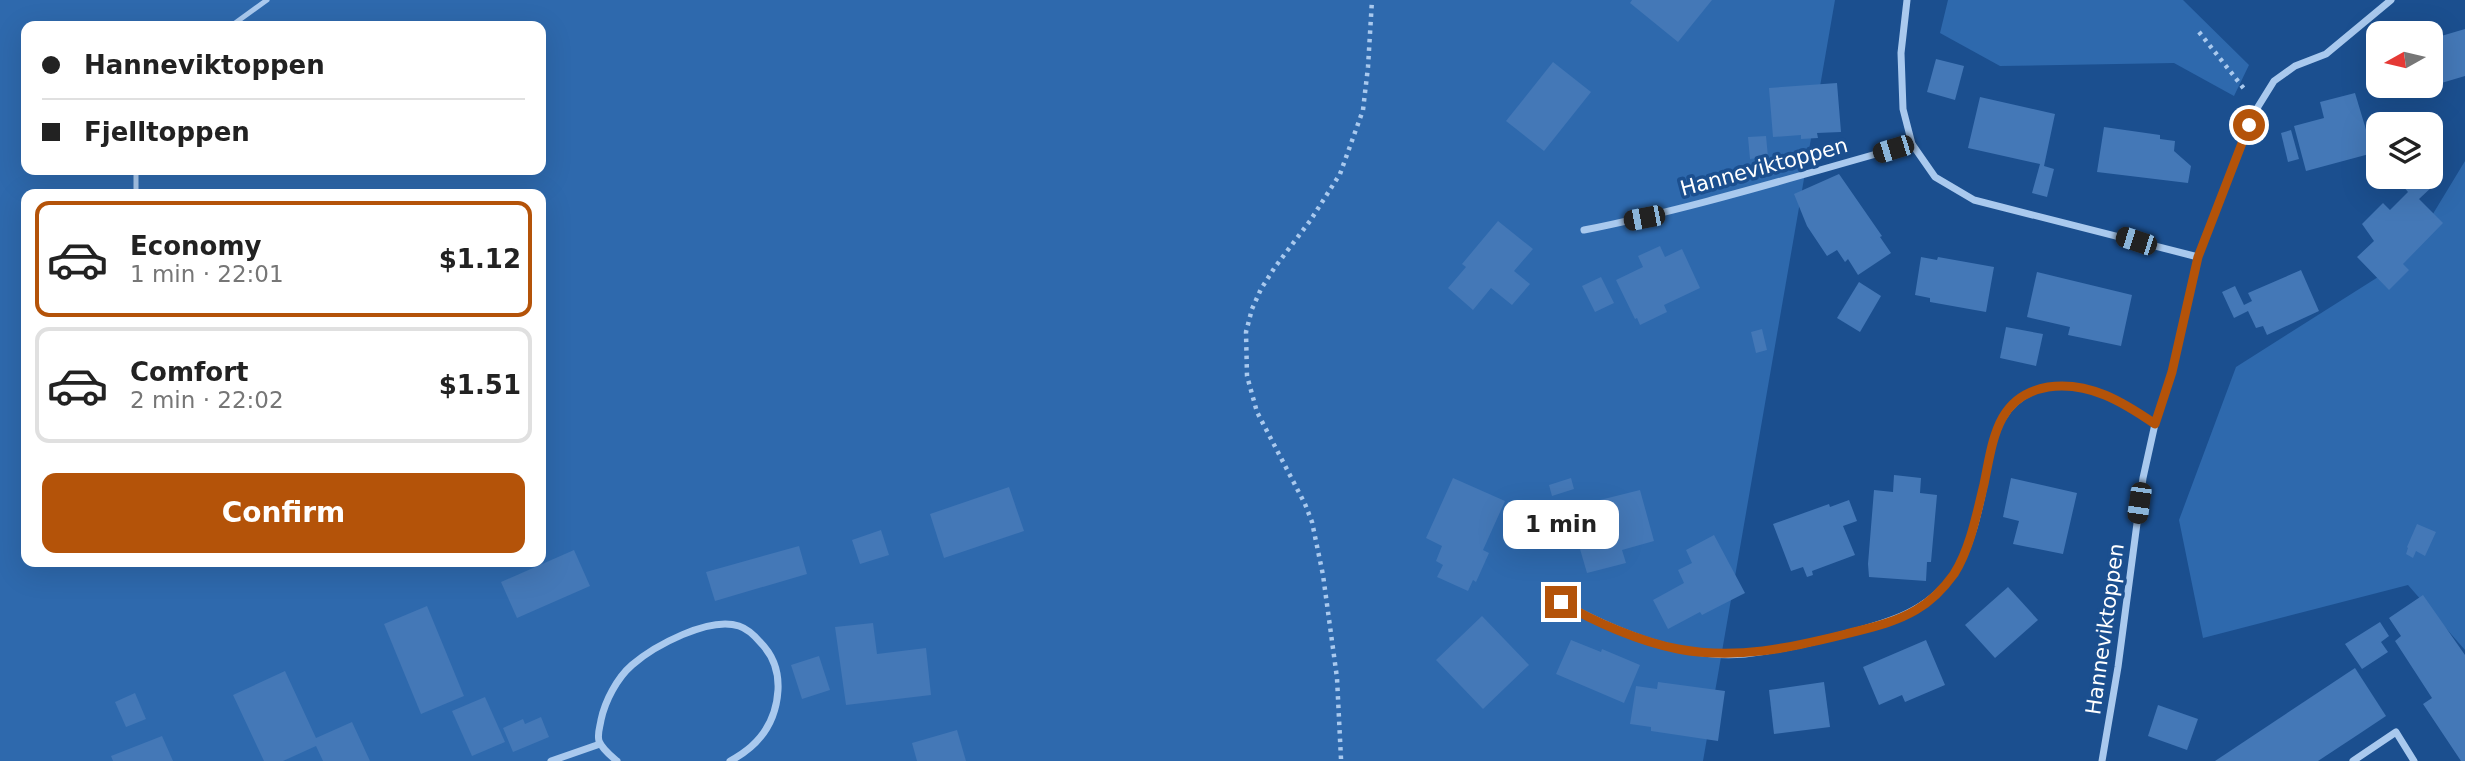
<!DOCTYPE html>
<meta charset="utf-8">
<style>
:root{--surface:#fff;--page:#f2f2f2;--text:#222;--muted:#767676;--line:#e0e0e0;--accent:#b45309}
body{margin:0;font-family:"DejaVu Sans",sans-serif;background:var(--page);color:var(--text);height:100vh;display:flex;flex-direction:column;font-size:26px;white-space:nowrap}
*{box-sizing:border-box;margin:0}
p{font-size:23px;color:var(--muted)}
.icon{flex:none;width:38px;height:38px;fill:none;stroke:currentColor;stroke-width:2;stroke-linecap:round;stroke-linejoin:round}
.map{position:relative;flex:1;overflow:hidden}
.drawer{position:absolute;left:21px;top:189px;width:525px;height:378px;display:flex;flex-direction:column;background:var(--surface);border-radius:14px;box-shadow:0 7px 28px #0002}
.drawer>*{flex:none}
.guide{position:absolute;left:21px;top:21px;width:525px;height:154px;border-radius:14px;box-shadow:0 7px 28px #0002;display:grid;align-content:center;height:154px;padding:0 21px;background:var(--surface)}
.needle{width:46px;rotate:262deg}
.fabs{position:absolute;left:2366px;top:21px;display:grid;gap:14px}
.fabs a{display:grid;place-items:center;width:77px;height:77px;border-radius:14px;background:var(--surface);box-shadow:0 7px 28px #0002;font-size:35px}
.end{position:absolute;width:32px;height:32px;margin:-16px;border:9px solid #b45309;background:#fff;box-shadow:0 0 0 4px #fff}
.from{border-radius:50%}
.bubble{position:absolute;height:49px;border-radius:14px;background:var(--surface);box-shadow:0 7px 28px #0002;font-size:23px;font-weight:700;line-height:49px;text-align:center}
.car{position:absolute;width:21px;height:42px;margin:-21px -10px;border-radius:9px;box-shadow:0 0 5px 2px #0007;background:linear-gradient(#222 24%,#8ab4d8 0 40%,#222 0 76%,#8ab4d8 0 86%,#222 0)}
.guide b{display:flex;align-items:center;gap:24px;height:66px;font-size:26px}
.guide b+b{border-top:2px solid var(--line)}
.guide i{width:18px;height:18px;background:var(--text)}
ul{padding:12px 0 0;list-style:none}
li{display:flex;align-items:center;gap:21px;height:116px;margin:0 14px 10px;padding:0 7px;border:4px solid var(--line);border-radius:14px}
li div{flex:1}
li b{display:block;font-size:26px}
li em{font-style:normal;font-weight:700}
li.on{border-color:var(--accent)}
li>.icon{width:63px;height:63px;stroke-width:1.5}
.action{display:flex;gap:14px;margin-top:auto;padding:14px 21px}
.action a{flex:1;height:80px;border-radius:14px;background:var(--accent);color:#fff;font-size:28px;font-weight:700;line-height:80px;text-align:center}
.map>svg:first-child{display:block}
.green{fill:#2e69ad;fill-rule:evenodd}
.building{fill:#4478b7}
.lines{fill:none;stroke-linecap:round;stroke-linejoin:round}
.path{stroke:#a9c9ee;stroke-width:4.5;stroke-dasharray:3.5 5;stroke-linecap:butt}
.lane{stroke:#a9c9ee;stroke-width:5}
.street{stroke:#a9c9ee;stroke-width:7}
.route{stroke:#b45309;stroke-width:9}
.labels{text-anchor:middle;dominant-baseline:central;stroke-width:7;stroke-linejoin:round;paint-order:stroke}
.street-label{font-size:21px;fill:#fff;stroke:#1b4f8f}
</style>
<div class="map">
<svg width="2465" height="761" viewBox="0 0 2465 761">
<rect width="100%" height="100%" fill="#1b4f8f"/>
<g class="green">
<path d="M0,0H1835L1703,761H0ZM26,26H541V170H26ZM26,194H541V562H26Z"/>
<path d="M1948,0H2183L2249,65L2234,96L2174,63L2000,66L1940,33Z"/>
<path d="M2465,161V650L2408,585L2203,638L2179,520L2236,367L2405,260Z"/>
</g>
<g class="building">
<path d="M1632,0H1712L1678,42L1630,3Z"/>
<path d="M2465,29V76L2438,84L2431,59V39Z"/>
<path d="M1936,59L1964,66L1955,100L1927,92Z"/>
<path d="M1553,62L1591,92L1544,151L1506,121Z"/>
<path d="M1837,83L1841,132L1817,133L1818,138L1801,139V135L1773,137L1769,88Z"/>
<path d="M2355,93L2373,153L2306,171L2294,126L2324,118L2320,102Z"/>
<path d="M1980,97L2055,114L2044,166L2054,169L2047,197L2032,193L2040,164L1968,148Z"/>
<path d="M2104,127L2160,135V139L2175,141L2174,151L2191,166L2188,183L2097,172Z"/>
<path d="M2291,130L2299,159L2288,162L2281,133Z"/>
<path d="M1766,136L1768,157L1750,159L1748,137Z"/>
<path d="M1839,174L1882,236L1880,237L1891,253L1858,275L1848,259L1845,262L1837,250L1827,256L1807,226L1794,194Z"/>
<path d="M2412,177H2425L2434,185L2419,199L2443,223L2403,264L2409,270L2389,290L2357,257L2374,241L2362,224L2383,203L2390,210L2408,192L2403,186Z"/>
<path d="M1498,221L1533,249L1514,271L1530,284L1512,305L1491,288L1473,310L1448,288L1466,267L1462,264Z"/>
<path d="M1660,246L1665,257L1682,249L1700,288L1664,305L1667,312L1640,325L1637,318L1635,319L1616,280L1643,267L1638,256Z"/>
<path d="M1921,257L1937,260L1938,257L1994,267L1986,312L1930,302V298L1915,295Z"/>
<path d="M2301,270L2319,311L2267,335L2263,326L2256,328L2248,311L2234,318L2222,292L2235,286L2244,305L2252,301L2248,293Z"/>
<path d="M2037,272L2132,295L2121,346L2068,335L2070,327L2027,317Z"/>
<path d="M1601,277L1614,303L1595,312L1582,286Z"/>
<path d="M1859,282L1881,296L1860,332L1837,318Z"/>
<path d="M2006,327L2043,334L2036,366L2000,358Z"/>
<path d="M1762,329L1767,350L1756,353L1751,332Z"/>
<path d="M1894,475L1921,478L1920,493L1937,495L1931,562H1927L1926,581L1869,577L1868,564L1874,490L1893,492Z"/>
<path d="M1453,478L1505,501L1483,550L1489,553L1476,582L1473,580L1468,591L1437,577L1443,565L1436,561L1442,546L1426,538Z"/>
<path d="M1571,478L1574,489L1552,496L1549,485Z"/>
<path d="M2011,478L2077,493L2063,554L2013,544L2019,521L2003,517Z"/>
<path d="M1009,487L1024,531L944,558L930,514Z"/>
<path d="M1640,490L1654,541L1622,550L1626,563L1587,573L1568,508Z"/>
<path d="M1849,500L1857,521L1843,526L1855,555L1812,571L1813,575L1807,577L1803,567L1791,571L1773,524L1829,504L1830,507Z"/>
<path d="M2417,524L2436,532L2425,556L2416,551L2413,558L2406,554L2408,548L2407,547Z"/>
<path d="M881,530L889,555L860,564L852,540Z"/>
<path d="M1714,535L1745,593L1702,615L1700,612L1668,629L1653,600L1684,583L1678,570L1692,563L1686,550Z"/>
<path d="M799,546L807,574L715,601L706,572Z"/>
<path d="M574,550L590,586L517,618L501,582Z"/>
<path d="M2008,587L2038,620L1995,658L1965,625Z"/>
<path d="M2423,595L2465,655V761H2461L2423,704L2432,698L2395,641L2401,636L2389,618Z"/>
<path d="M427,606L464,696L421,714L384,624Z"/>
<path d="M1482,616L1529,665L1483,709L1436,660Z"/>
<path d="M2380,622L2389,636L2381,642L2388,652L2362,669L2345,644Z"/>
<path d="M873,623L877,654L926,648L931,695L846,705L835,627Z"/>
<path d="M1571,640L1601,652L1602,649L1640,665L1624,703L1556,674Z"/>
<path d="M1926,640L1945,685L1905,702L1902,695L1879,705L1863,667Z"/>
<path d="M819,656L830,690L802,699L791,665Z"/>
<path d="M2355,668L2386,716L2359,734L2318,761H2215Z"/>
<path d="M285,671L316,738L352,722L370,761H323L316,746L283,761H264L233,695Z"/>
<path d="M1658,682L1725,691L1718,741L1651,731V727L1630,724L1636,686L1657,689Z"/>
<path d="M1824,682L1830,727L1774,734L1769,690Z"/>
<path d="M135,693L146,719L126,727L115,702Z"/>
<path d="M485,697L505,742L472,756L452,711Z"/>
<path d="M2158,705L2198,719L2187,750L2148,736Z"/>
<path d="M541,717L549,737L513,752L503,728L523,719L525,724Z"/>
<path d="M957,730L966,761H917L912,743Z"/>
<path d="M162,736L173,761H113L111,756Z"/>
</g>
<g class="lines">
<g class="path">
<path d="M2199,32L2245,90"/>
<path d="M1341,759L1337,678L1323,575L1312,522L1305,504L1257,412L1247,376L1246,332L1252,309L1261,289L1275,267L1310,221L1340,174L1363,110L1368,67L1372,0"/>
</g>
<g class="lane">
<path d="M231,26L267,0"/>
<path d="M136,194V170"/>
</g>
<g class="street">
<path d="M1907,0L1901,53L1903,109L1912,144L1935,177L1974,200L2198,257"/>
<path d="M1584,230C1695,208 1803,174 1912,144"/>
<path d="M1545,593C1604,627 1676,660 1745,654C1781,650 1815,642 1849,633C1890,622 1928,611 1953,575C1971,549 1979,510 1985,480C1993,438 1999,396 2048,387C2088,381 2123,402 2155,424"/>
<path d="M551,761L600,744"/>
<path d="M617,761C611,756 602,749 599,741C597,734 600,727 601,720C605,701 617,678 632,665C654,646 709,616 739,626C748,629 754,635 760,642C773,655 779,671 778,690C776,723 759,746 730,761"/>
<path d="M2102,761L2118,667L2143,478L2155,424L2172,372L2198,257L2243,140L2256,110L2274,81L2295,66L2326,54L2391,0"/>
<path d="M2353,761L2396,732L2414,761"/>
</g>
</g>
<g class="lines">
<path class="route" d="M1561,602C1594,622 1641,642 1678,649C1736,660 1790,648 1846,634C1869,628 1894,623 1916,610C1930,602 1944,588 1954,574C1970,549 1977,513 1984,484C1993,441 1996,396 2048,387C2089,381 2123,402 2155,424L2172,372L2198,257L2249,125"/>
</g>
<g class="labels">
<g class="street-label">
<text transform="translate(1764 167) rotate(-15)">Hanneviktoppen</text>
<text transform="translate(2105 629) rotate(-82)">Hanneviktoppen</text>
</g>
</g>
</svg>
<div class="fabs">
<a><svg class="needle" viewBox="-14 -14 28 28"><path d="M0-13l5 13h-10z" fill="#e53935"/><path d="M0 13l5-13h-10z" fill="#767676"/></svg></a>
<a><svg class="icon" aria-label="layers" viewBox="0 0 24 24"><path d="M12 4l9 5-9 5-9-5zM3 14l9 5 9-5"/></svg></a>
</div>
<i class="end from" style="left:2249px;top:125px"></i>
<i class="end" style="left:1561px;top:602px"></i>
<div class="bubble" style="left:1503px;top:500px;width:116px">1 min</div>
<i class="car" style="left:1893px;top:149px;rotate:253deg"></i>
<i class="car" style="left:1644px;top:218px;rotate:259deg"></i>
<i class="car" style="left:2136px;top:241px;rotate:288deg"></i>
<i class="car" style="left:2139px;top:503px;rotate:188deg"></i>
<div class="guide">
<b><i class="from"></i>Hanneviktoppen</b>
<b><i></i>Fjelltoppen</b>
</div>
<section class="drawer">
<ul>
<li class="on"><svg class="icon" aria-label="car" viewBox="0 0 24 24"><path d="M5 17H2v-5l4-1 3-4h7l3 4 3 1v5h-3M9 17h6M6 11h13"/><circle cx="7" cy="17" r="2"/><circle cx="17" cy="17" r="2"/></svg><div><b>Economy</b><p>1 min · 22:01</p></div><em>$1.12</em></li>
<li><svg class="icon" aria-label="car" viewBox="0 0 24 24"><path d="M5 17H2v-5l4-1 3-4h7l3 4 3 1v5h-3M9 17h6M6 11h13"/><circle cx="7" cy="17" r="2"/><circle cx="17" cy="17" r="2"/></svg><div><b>Comfort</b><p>2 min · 22:02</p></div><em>$1.51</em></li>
</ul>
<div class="action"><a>Confirm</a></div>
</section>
</div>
